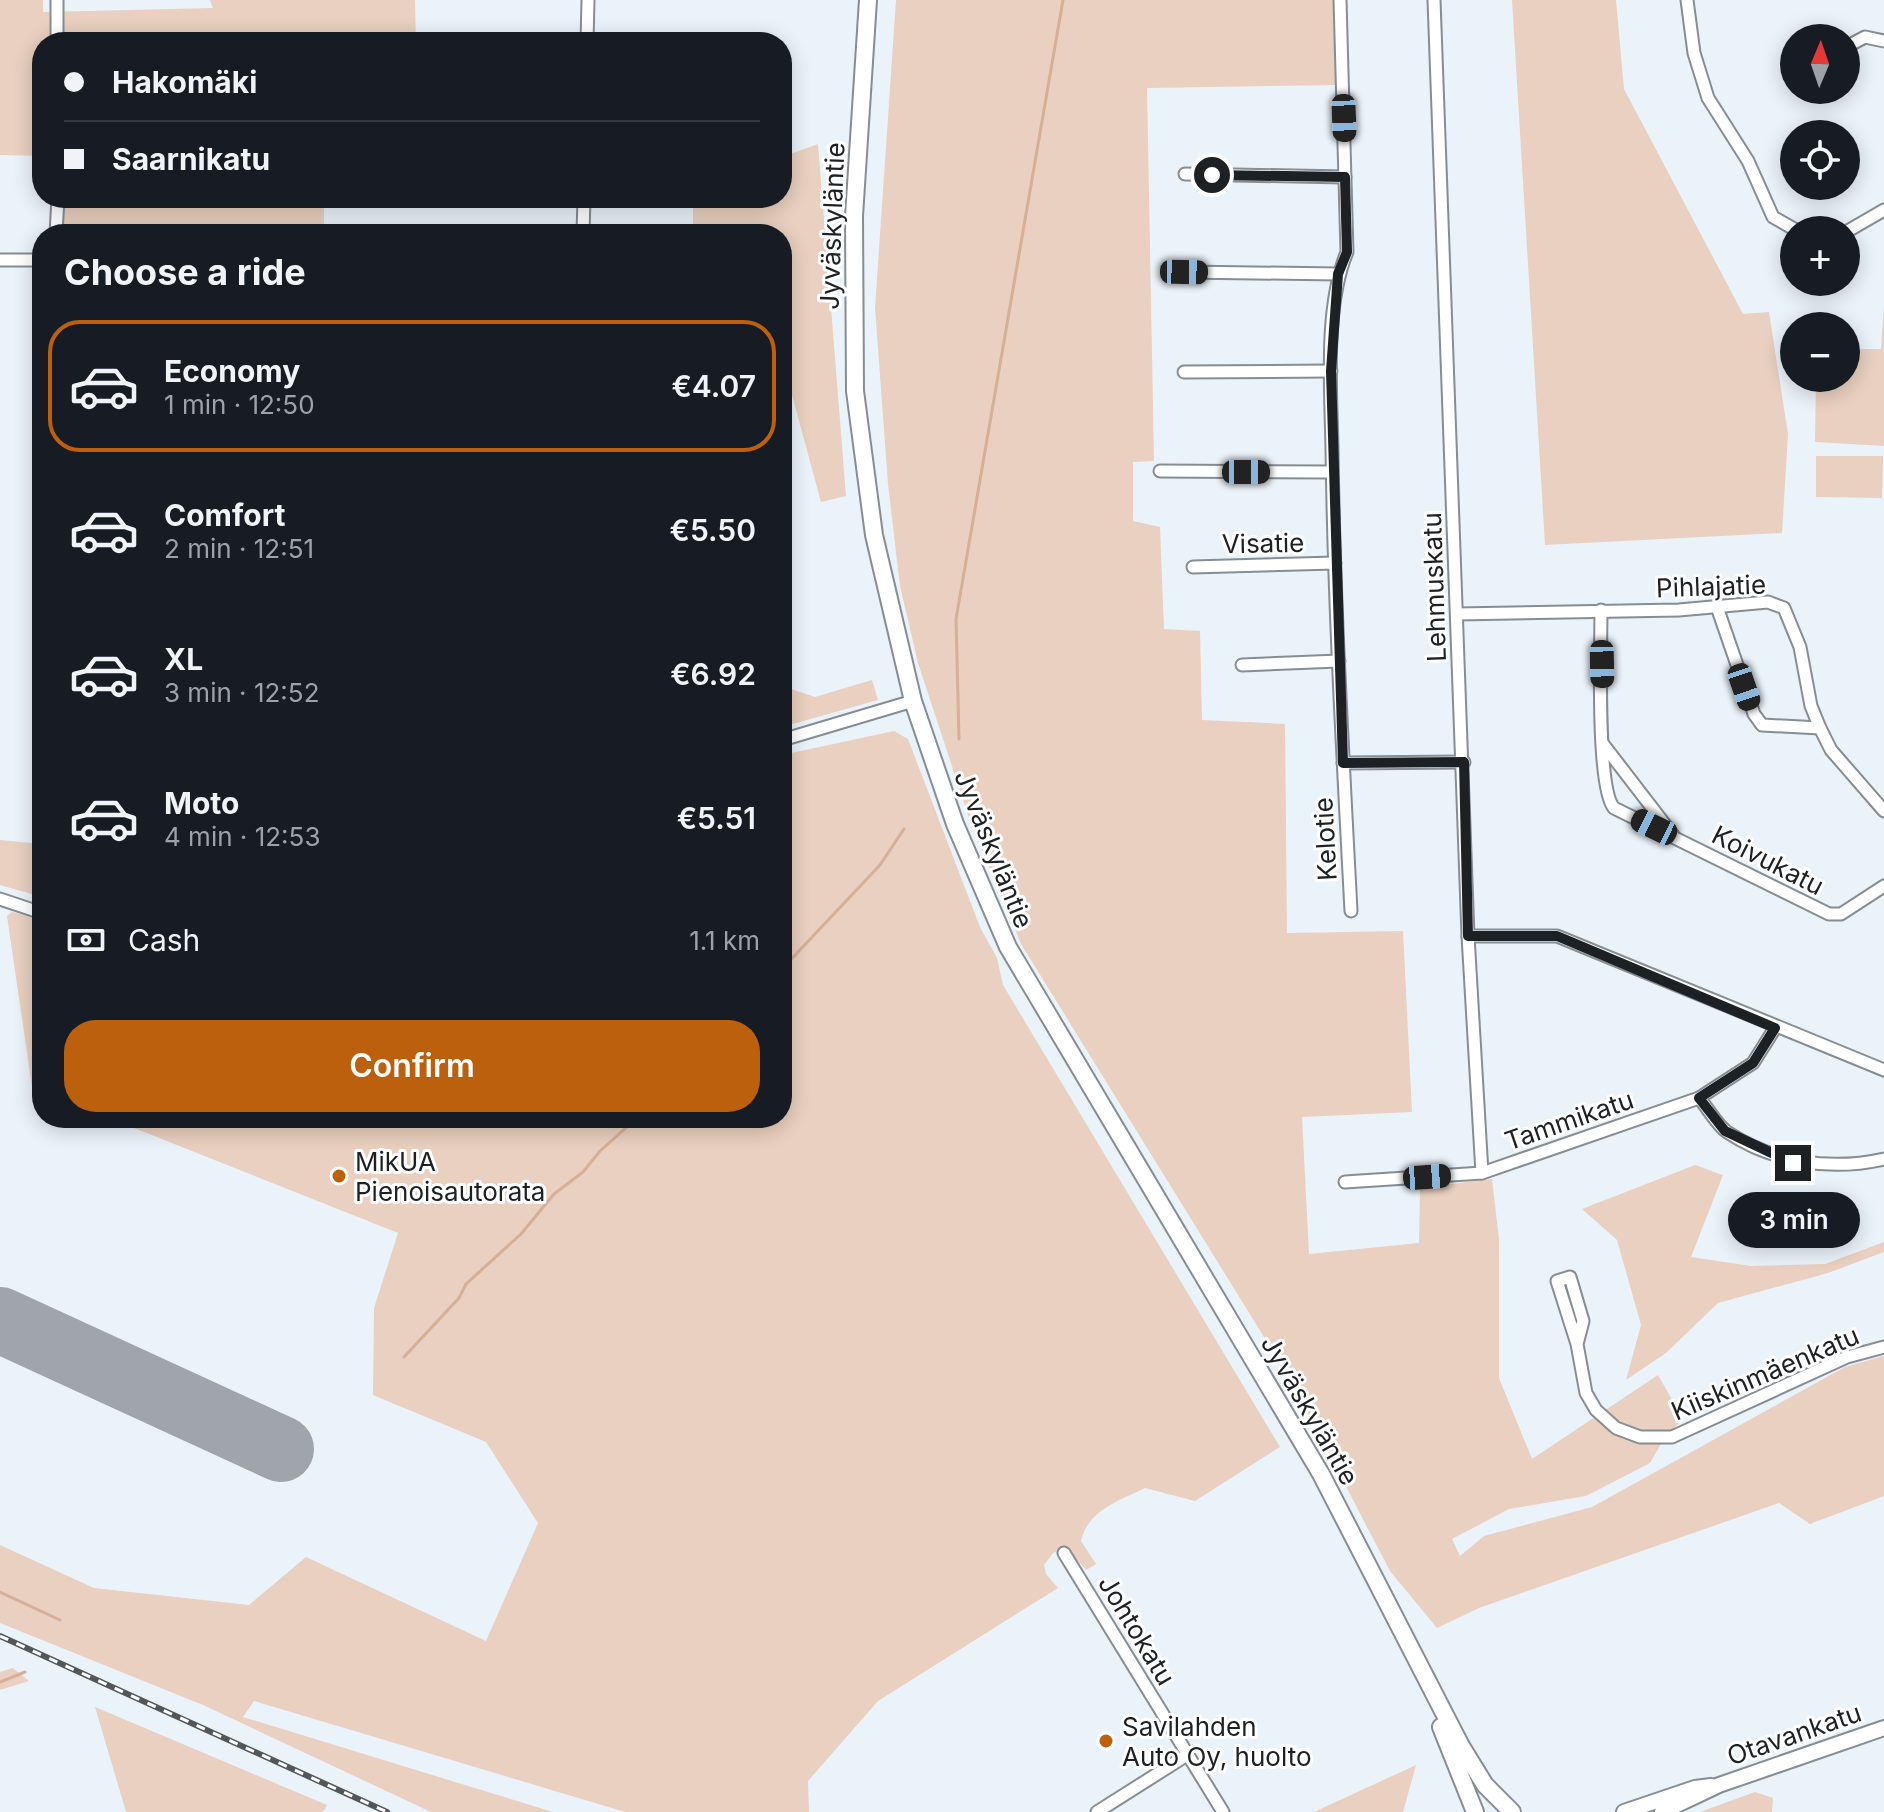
<!DOCTYPE html>
<meta charset="utf-8">
<style>
:root{--surface:#171b24;--page:#242831;--text:#f1f3f6;--muted:#9ea1a6;--line:#363941;--accent:#bd600e}
body{margin:0;font-family:Inter,sans-serif;background:var(--page);color:var(--text);height:100vh;display:flex;flex-direction:column;font-size:30px;white-space:nowrap}
*{box-sizing:border-box;margin:0}
p{font-size:26px;color:var(--muted)}
.icon{flex:none;width:44px;height:44px;fill:none;stroke:currentColor;stroke-width:2;stroke-linecap:round;stroke-linejoin:round}
.map{position:relative;flex:1;overflow:hidden}
.side{position:absolute;left:32px;top:224px;width:760px;height:904px;display:flex;flex-direction:column;background:var(--surface);border-radius:32px;box-shadow:0 4px 20px #0003}
.side>*{flex:none}
.hud{position:absolute;left:32px;top:32px;width:760px;height:176px;border-radius:32px;box-shadow:0 4px 20px #0003;display:grid;align-content:center;height:176px;padding:0 32px;background:var(--surface)}
.needle{width:52px;rotate:2deg}
.fabs{position:absolute;left:1780px;top:24px;display:grid;gap:16px}
.fabs a{display:grid;place-items:center;width:80px;height:80px;border-radius:50%;background:var(--surface);box-shadow:0 4px 20px #0003;font-size:40px}
.end{position:absolute;width:36px;height:36px;margin:-18px;border:10px solid #1e2123;background:#fff;box-shadow:0 0 0 4px #fff}
.from{border-radius:50%}
.bubble{position:absolute;height:56px;border-radius:28px;background:var(--surface);box-shadow:0 4px 20px #0003;font-size:26px;font-weight:600;line-height:56px;text-align:center}
.car{position:absolute;width:24px;height:48px;margin:-24px -12px;border-radius:10px;box-shadow:0 0 6px 2px #0007;background:linear-gradient(#222 24%,#8ab4d8 0 40%,#222 0 76%,#8ab4d8 0 86%,#222 0)}
.hud b{display:flex;align-items:center;gap:28px;height:76px;font-size:30px}
.hud b+b{border-top:2px solid var(--line)}
.hud i{width:20px;height:20px;background:var(--text)}
ul{padding:0;list-style:none}
li{display:flex;align-items:center;gap:24px;height:132px;margin:0 16px 12px;padding:0 16px;border:4px solid transparent;border-radius:32px}
li div{flex:1}
li b{display:block;font-size:30px}
li em{font-style:normal;font-weight:600}
li.selected{border-color:var(--accent)}
li>.icon{width:72px;height:72px;stroke-width:1.5}
h2{padding:0 32px;font-size:36px;line-height:96px}
.pay{display:flex;align-items:center;gap:20px;height:88px;padding:0 32px;font-size:30px}
.pay p{margin-inline-start:auto}
.cta{display:flex;gap:16px;margin-top:auto;padding:16px 32px}
.cta a{flex:1;height:92px;border-radius:32px;background:var(--accent);color:#fff;font-size:32px;font-weight:600;line-height:92px;text-align:center}
.map>svg:first-child{display:block}
.green{fill:#e9d0c0}
.lines{fill:none;stroke-linecap:round;stroke-linejoin:round}
.stream{stroke:#d6af96;stroke-width:3}
.runway{stroke:#9fa5aa;stroke-width:66}
.minor-casing{stroke:#868d93;stroke-width:15}
.major-casing{stroke:#868d93;stroke-width:18}
.highway-casing{stroke:#868d93;stroke-width:20}
.minor{stroke:#fff;stroke-width:11}
.major{stroke:#fff;stroke-width:14}
.highway{stroke:#fff;stroke-width:16}
.rail-casing{stroke:#53575a;stroke-width:6}
.rail{stroke:#fff;stroke-width:3;stroke-dasharray:9;stroke-linecap:butt}
.route{stroke:#1e2123;stroke-width:10}
.poi-dot{fill:#bd600e;stroke:#fff;stroke-width:3}
.labels{text-anchor:middle;dominant-baseline:central;stroke-width:6;stroke-linejoin:round;paint-order:stroke}
.street-label{font-size:26px;fill:#1e2123;stroke:#fff}
.poi-label{font-size:26px;fill:#1e2123;stroke:#fff;text-anchor:start}
</style>
<div class="map">
<svg width="1884" height="1812" viewBox="0 0 1884 1812">
<rect width="100%" height="100%" fill="#ebf3fa"/>
<g class="green">
<path d="M0,0H43V12L213,8L210,0H415L416,42H42V156L0,155Z"/>
<path d="M896,0H1333L1337,85L1147,88L1154,461L1133,462V521L1160,527L1164,629L1200,631L1202,720L1285,724L1287,933L1403,931L1412,1112L1302,1117L1309,1254L1419,1243L1420,1188L1492,1179L1499,1239V1378L1532,1459L1658,1375L1683,1419L1665,1437L1650,1463L1586,1496L1509,1509L1452,1539L1460,1556L1484,1536L1592,1507L1845,1367L1884,1356V1496L1810,1524L1779,1503L1479,1608L1437,1628L1390,1571L1290,1379L1021,944L971,824L918,663L900,586L888,484L875,308Z"/>
<path d="M1512,0H1616L1624,89L1743,314L1769,312L1788,434L1782,533L1545,545Z"/>
<path d="M818,144L846,496L821,502L782,358V234H693V198H782V157Z"/>
<path d="M53,198H324V234H60Z"/>
<path d="M1884,305V446L1815,442L1816,378H1846V349H1881Z"/>
<path d="M1816,456H1883L1882,498L1816,497Z"/>
<path d="M872,680L878,700L782,727V686L815,697Z"/>
<path d="M894,731L908,739L980,927L997,958L1003,985L1280,1447L1195,1501L1145,1488C1119,1501 1088,1510 1081,1541L1096,1564L1086,1570L1066,1547L1053,1553L1044,1565L1046,1574L1058,1588L878,1701L808,1781L809,1812H625L254,1701L243,1717L553,1812H431L203,1705L0,1623V1545L94,1588L249,1605L306,1557L486,1641L538,1523L486,1442L373,1395L374,1308L398,1233L109,1118H782V755Z"/>
<path d="M0,840L42,844V897L0,885Z"/>
<path d="M12,912L42,919V1091L32,1087L7,916Z"/>
<path d="M1695,1165L1723,1175L1691,1257L1751,1266L1825,1264L1884,1242V1252L1828,1273L1718,1303L1666,1353L1626,1380L1641,1325L1617,1240L1582,1209Z"/>
<path d="M13,1668L29,1681L0,1690V1672Z"/>
<path d="M95,1707L327,1805L323,1812H126Z"/>
<path d="M1416,1765L1403,1812H1314Z"/>
<path d="M1755,1792L1773,1798L1772,1812H1700Z"/>
</g>
<g class="lines">
<g class="stream">
<path d="M959,739L956,619L1063,0"/>
<path d="M782,969L880,865L904,829"/>
<path d="M404,1357L459,1298L466,1284L521,1234L554,1194L583,1172L600,1151L637,1118"/>
<path d="M0,1592L60,1620"/>
<path d="M0,1682L25,1672"/>
</g>
<path class="runway" d="M0,1320L281,1449"/>
<g class="minor-casing">
<g id="minor">
<path d="M57,0V42"/>
<path d="M1340,0L1347,252C1324,308 1331,389 1332,450C1334,603 1343,757 1351,911"/>
<path d="M1434,0L1468,936L1482,1173"/>
<path d="M1687,0L1694,53L1708,98L1748,161L1773,217L1796,230"/>
<path d="M587,42L588,0"/>
<path d="M1846,47L1865,37L1884,41"/>
<path d="M1185,174L1345,177"/>
<path d="M1846,232L1884,210"/>
<path d="M56,234L58,198"/>
<path d="M583,234L584,198"/>
<path d="M0,260H38L42,254"/>
<path d="M1184,272L1338,274"/>
<path d="M1184,372L1331,371"/>
<path d="M1160,471L1332,472"/>
<path d="M1193,567L1335,563"/>
<path d="M1717,607L1754,714L1762,725L1820,728"/>
<path d="M1601,610C1601,645 1596,788 1614,808L1829,914H1841L1884,886"/>
<path d="M1457,614L1679,610L1768,602L1784,608L1800,647L1811,706L1820,728L1831,750L1884,811"/>
<path d="M1242,665L1339,661"/>
<path d="M782,740L913,701"/>
<path d="M1603,744L1673,835"/>
<path d="M1343,763L1464,762"/>
<path d="M0,899L42,913"/>
<path d="M1468,936H1557L1884,1070"/>
<path d="M1699,1098C1708,1108 1716,1124 1727,1132C1774,1163 1830,1171 1884,1159"/>
<path d="M1345,1182L1482,1173L1699,1098L1753,1063L1775,1028"/>
<path d="M1577,1344L1557,1281L1570,1277L1583,1321L1577,1344L1586,1393L1596,1410L1616,1428L1640,1437H1672L1847,1357L1884,1347"/>
<path d="M1064,1553L1223,1812"/>
<path d="M1097,1812L1187,1755"/>
</g>
</g>
<g class="major-casing">
<g id="major">
<path d="M1624,1812L1695,1788L1711,1786"/>
<path d="M1662,1812L1719,1785L1884,1728"/>
</g>
</g>
<g class="highway-casing">
<g id="highway">
<path d="M868,0L854,216L855,391L874,535L913,701L955,824L1008,947L1321,1474L1461,1746L1485,1785L1512,1812"/>
<path d="M1441,1727L1475,1812"/>
</g>
</g>
<use href="#minor" class="minor"/>
<use href="#major" class="major"/>
<use href="#highway" class="highway"/>
<g class="rail-casing">
<path id="rail" d="M0,1636L387,1812"/>
</g>
<use href="#rail" class="rail"/>
</g>
<g class="lines">
<path class="route" d="M1212,175L1345,177L1347,252L1338,274L1331,371L1343,763L1464,762L1468,936H1557L1775,1028L1753,1063L1699,1098L1725,1131L1793,1163"/>
</g>
<g class="poi-dot">
<circle cx="339" cy="1176" r="8"/>
<circle cx="1106" cy="1741" r="8"/>
</g>
<g class="labels">
<g class="street-label">
<text transform="translate(832 226) rotate(-88)">Jyväskyläntie</text>
<text transform="translate(1263 543) rotate(-1)">Visatie</text>
<text transform="translate(1711 586) rotate(-2)">Pihlajatie</text>
<text transform="translate(1434 587) rotate(-92)">Lehmuskatu</text>
<text transform="translate(1325 839) rotate(-93)">Kelotie</text>
<text transform="translate(994 849) rotate(68)">Jyväskyläntie</text>
<text transform="translate(1768 860) rotate(27)">Koivukatu</text>
<text transform="translate(1569 1120) rotate(-19)">Tammikatu</text>
<text transform="translate(1765 1373) rotate(-23)">Kiiskinmäenkatu</text>
<text transform="translate(1310 1410) rotate(60)">Jyväskyläntie</text>
<text transform="translate(1137 1630) rotate(59)">Johtokatu</text>
<text transform="translate(1794 1734) rotate(-19)">Otavankatu</text>
</g>
<g class="poi-label">
<text x="355" y="1161">MikUA<tspan x="355" dy="30">Pienoisautorata</tspan></text>
<text x="1122" y="1726">Savilahden<tspan x="1122" dy="30">Auto Oy, huolto</tspan></text>
</g>
</g>
</svg>
<div class="fabs">
<a><svg class="needle" viewBox="-14 -14 28 28"><path d="M0-13l5 13h-10z" fill="#e53935"/><path d="M0 13l5-13h-10z" fill="#9ea1a6"/></svg></a>
<a><svg class="icon" aria-label="locate" viewBox="0 0 24 24"><circle cx="12" cy="12" r="6"/><path d="M12 2v4M12 18v4M2 12h4M18 12h4"/></svg></a>
<a>+</a>
<a>−</a>
</div>
<i class="end from" style="left:1212px;top:175px"></i>
<i class="end" style="left:1793px;top:1163px"></i>
<div class="bubble" style="left:1728px;top:1192px;width:132px">3 min</div>
<i class="car" style="left:1344px;top:118px;rotate:178deg"></i>
<i class="car" style="left:1184px;top:272px;rotate:91deg"></i>
<i class="car" style="left:1246px;top:472px;rotate:90deg"></i>
<i class="car" style="left:1602px;top:664px;rotate:179deg"></i>
<i class="car" style="left:1744px;top:687px;rotate:161deg"></i>
<i class="car" style="left:1654px;top:827px;rotate:296deg"></i>
<i class="car" style="left:1427px;top:1177px;rotate:86deg"></i>
<div class="hud">
<b><i class="from"></i>Hakomäki</b>
<b><i></i>Saarnikatu</b>
</div>
<section class="side">
<h2>Choose a ride</h2>
<ul>
<li class="selected"><svg class="icon" aria-label="car" viewBox="0 0 24 24"><path d="M5 17H2v-5l4-1 3-4h7l3 4 3 1v5h-3M9 17h6M6 11h13"/><circle cx="7" cy="17" r="2"/><circle cx="17" cy="17" r="2"/></svg><div><b>Economy</b><p>1 min · 12:50</p></div><em>€4.07</em></li>
<li><svg class="icon" aria-label="car" viewBox="0 0 24 24"><path d="M5 17H2v-5l4-1 3-4h7l3 4 3 1v5h-3M9 17h6M6 11h13"/><circle cx="7" cy="17" r="2"/><circle cx="17" cy="17" r="2"/></svg><div><b>Comfort</b><p>2 min · 12:51</p></div><em>€5.50</em></li>
<li><svg class="icon" aria-label="car" viewBox="0 0 24 24"><path d="M5 17H2v-5l4-1 3-4h7l3 4 3 1v5h-3M9 17h6M6 11h13"/><circle cx="7" cy="17" r="2"/><circle cx="17" cy="17" r="2"/></svg><div><b>XL</b><p>3 min · 12:52</p></div><em>€6.92</em></li>
<li><svg class="icon" aria-label="car" viewBox="0 0 24 24"><path d="M5 17H2v-5l4-1 3-4h7l3 4 3 1v5h-3M9 17h6M6 11h13"/><circle cx="7" cy="17" r="2"/><circle cx="17" cy="17" r="2"/></svg><div><b>Moto</b><p>4 min · 12:53</p></div><em>€5.51</em></li>
</ul>
<div class="pay"><svg class="icon" aria-label="cash" viewBox="0 0 24 24"><path d="M3 7h18v10H3z"/><circle cx="12" cy="12" r="2"/></svg>Cash<p>1.1 km</p></div>
<div class="cta"><a>Confirm</a></div>
</section>
</div>
